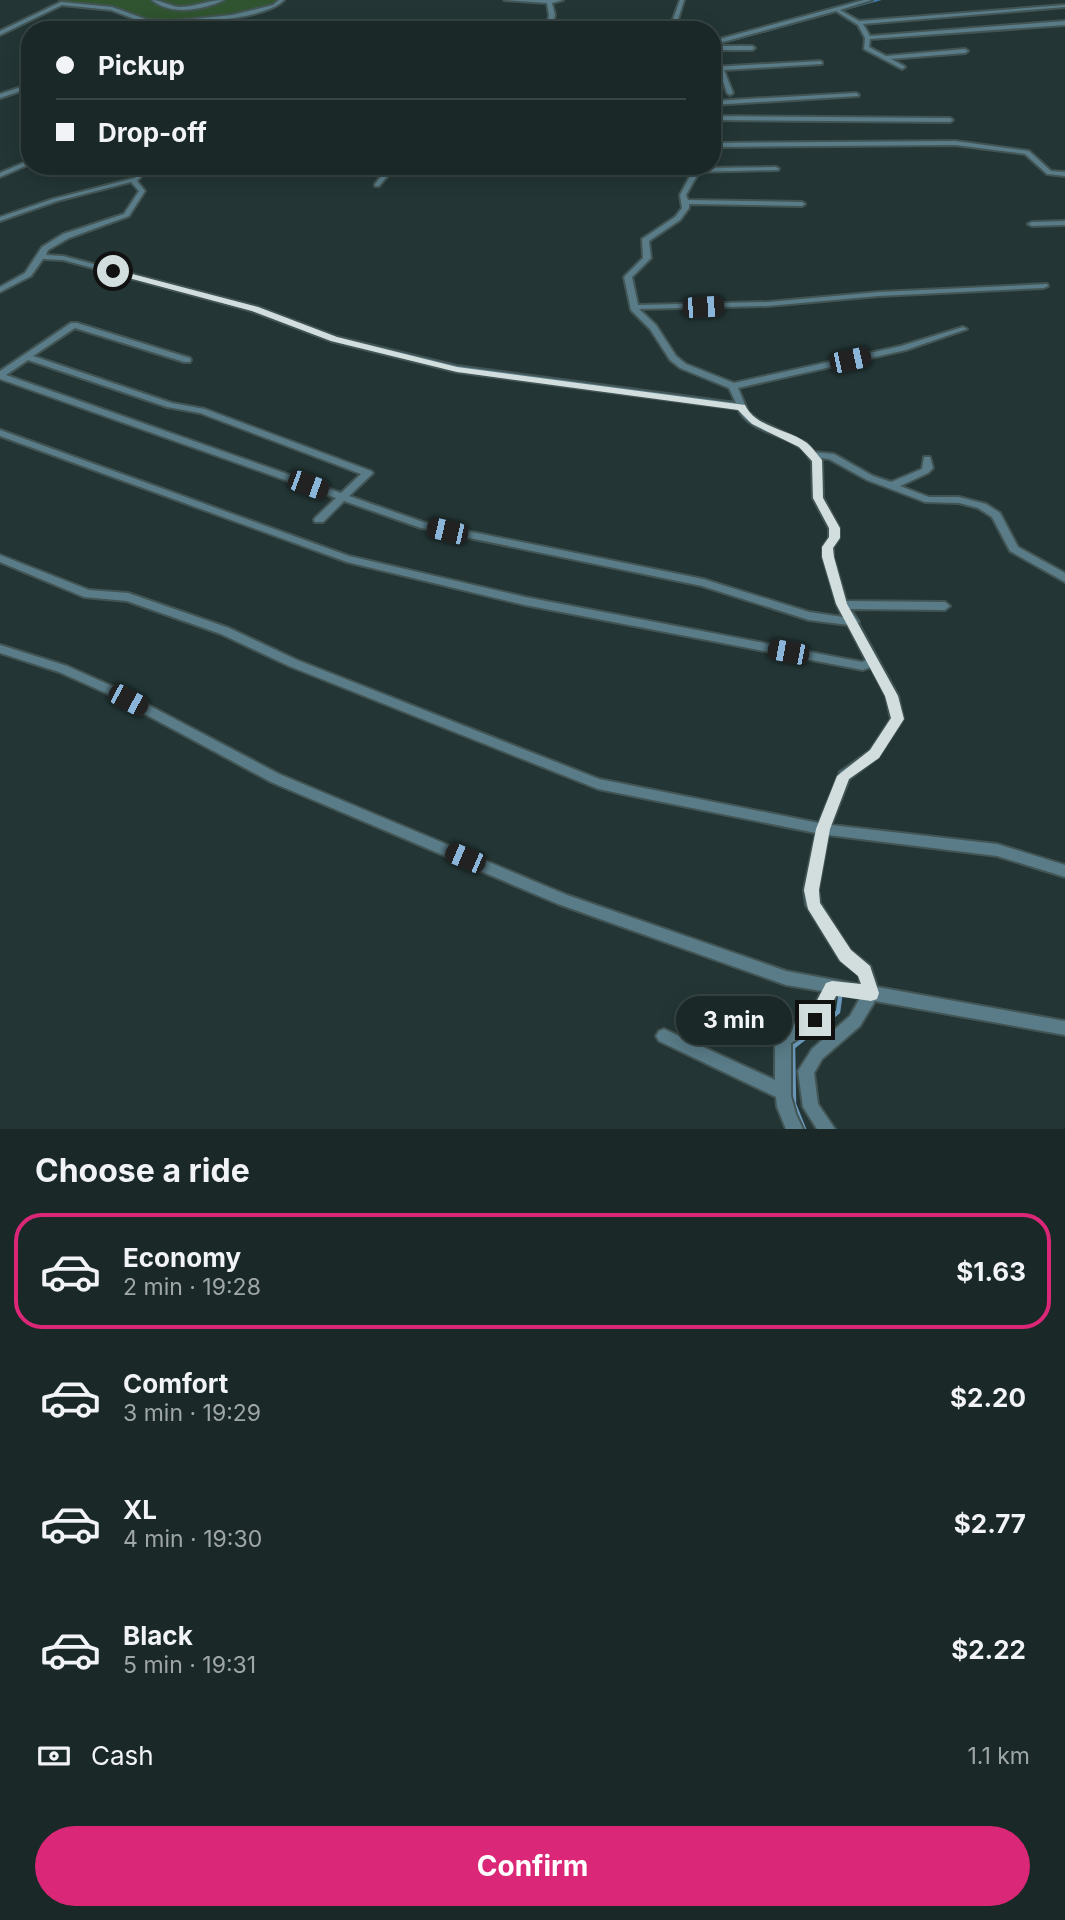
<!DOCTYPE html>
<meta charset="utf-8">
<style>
:root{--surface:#1a2828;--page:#273434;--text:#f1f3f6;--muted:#9fa6a8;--line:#384445;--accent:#db2777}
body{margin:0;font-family:Inter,sans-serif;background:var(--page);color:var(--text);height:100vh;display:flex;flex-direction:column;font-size:26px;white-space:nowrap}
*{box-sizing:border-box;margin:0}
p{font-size:23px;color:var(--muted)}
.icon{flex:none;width:38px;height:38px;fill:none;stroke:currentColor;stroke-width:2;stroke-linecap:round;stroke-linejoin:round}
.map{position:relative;height:1129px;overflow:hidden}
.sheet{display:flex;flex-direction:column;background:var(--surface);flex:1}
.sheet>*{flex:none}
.banner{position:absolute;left:21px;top:21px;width:700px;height:154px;border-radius:28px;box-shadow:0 4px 18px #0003,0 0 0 2px var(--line);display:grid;align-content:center;height:154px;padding:0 35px;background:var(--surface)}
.end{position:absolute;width:32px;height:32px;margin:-16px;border:9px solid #d2dddd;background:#111;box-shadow:0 0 0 4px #111}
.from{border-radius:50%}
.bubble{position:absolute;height:49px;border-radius:24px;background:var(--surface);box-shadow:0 4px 18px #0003,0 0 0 2px var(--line);font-size:23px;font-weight:700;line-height:49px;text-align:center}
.car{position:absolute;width:21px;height:42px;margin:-21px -10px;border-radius:9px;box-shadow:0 0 5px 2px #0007;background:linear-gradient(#222 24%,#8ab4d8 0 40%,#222 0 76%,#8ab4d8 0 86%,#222 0)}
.banner b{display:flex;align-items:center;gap:24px;height:66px;font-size:26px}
.banner b+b{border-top:2px solid var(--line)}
.banner i{width:18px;height:18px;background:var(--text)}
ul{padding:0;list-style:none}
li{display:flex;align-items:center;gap:21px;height:116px;margin:0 14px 10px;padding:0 21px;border:4px solid transparent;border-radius:28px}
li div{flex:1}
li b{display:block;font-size:26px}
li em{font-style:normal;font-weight:700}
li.selected{border-color:var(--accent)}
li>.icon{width:63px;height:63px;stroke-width:1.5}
h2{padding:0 35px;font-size:32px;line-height:84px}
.pay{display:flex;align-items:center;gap:18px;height:77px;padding:0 35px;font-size:26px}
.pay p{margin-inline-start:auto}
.cta{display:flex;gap:14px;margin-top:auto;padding:14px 35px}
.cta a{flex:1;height:80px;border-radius:42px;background:var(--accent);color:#fff;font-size:28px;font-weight:700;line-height:80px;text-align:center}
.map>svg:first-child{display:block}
.green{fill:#30542f}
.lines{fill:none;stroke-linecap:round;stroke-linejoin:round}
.stream{stroke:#6a97b9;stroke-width:4.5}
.canal{fill:#3e79a9;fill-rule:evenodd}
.minor-casing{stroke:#425453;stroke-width:4}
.minor{fill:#597c88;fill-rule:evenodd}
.route{fill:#d2dddd}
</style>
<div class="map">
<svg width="1065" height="1129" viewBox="0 0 1065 1129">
<rect width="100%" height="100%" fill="#233635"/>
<path class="green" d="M58,0H282L275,6L232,17L158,23L112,9L58,3Z"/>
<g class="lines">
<path class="stream" d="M804,1129L794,1104L793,1047L838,1012L841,991"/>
<path class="canal" d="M872,0H882L712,47V43Z"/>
<g class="minor-casing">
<g id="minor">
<path d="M152,0C161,0 169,6 179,7C195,7 209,0 224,0C203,10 171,16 152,0Z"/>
<path d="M279,0H284C271,13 237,18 218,20L221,25L548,21L549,15L547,3L504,0H563L552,3L555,15L553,24L672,22L680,0H684L677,23L680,30H675L672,25L550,28L548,25L219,29L213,21L174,25L147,24L111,10L62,5L0,35V31L61,2L112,7L148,20L174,21L232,15L273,5Z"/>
<path d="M864,0H872L840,10L859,21L1065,5V7L863,24L870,36L1065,21V25L870,39L869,47L886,56L965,49L968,51L965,53L891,59L904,66L905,67L902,69L864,49L865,38L858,25L836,11L712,45V41Z"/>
<path d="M712,46H752L755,48L752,50H712Z"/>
<path d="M820,61L822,62V64L724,70L733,93L730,95L727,93L719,70L712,71V67Z"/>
<path d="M30,84V88L0,98V94Z"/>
<path d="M856,93L859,95L858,96L712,105V101Z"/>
<path d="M712,116L950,118L953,120L950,122L712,120Z"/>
<path d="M955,141L1029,151L1051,171L1065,172V176L1047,174L1025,154L955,145L712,147V143Z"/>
<path d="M30,160V164L0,177V173Z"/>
<path d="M144,166H151L137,181L145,191L129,216L69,238L48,250L46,255L63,256L258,307L337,337L457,366L736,403L729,388L680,368L670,360L650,329L631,310L624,277L643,258L642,239L675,217L682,208L680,195L691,174L688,172H661L609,168L606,166L683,168L682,166L691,168L776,167L779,169L778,170L696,172L698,174L686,195L688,200L802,202L805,204L802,206L689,204V208L680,220L649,241L651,258L632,277L638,305L768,302L879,292L1047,284L1048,286L1044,288L879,296L768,306L639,309L656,325L676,356L686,364L734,383L901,346L963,327L967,329L906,350L738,388L748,412L758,420L806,443L814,452L834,454L873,476L891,482L922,469L924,457H930L933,468L928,473L900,486L929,497H959L986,504L1000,513L1018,547L1065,573V582L1010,551L992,517L978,508L959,503L925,502L867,480L829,459L820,458L822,460L823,498L839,528V538L833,547V557L846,601L945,602L950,606L945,610L850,609L859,622L858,623L898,696L903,719L878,757L849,779L831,825L997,844L1065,865V877L997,856L828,835L818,890L820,903L850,950L870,966L877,987L1065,1021V1035L875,1001L860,1026L822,1059L814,1073L818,1104L835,1129H817L803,1107L798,1071L812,1049L850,1016L860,998L837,994L820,1025L791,1043V1096L796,1114L803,1129H786L777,1107L776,1097L659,1041L656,1036L659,1031L664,1029L775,1080V1039L778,1034L810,1015L822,991L786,985L558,904L271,782L106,693L59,672L0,653V645L67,666L114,687L279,774L567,895L786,971L861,985L859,975L840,960L806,905L804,890L816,833L598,789L289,666L221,634L127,601L84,597L0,562V555L89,590L128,593L229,628L297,660L599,779L819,823L840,772L870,751L891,719L886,696L871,667L863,670L525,605L347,562L0,436V430L349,556L525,597L862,662L866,660L848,625L809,620L702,586L421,528L344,501L323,522H315L314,520L315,518L336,498L0,379V371L71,323H77L190,358L191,360L190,362H184L75,328L33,356L172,403L205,409L371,471L373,473L371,475L349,496L423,522L703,579L809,612L843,617L837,605L823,557V547L829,538V528L813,498L812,461C808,456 805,451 801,448C782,433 749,432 738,409L457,372L331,341L252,311L63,260L43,259L31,276L0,292V287L25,273L42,247L63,234L124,214L139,191L131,182L57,201L0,221V217L53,199L135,178ZM28,360L167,407L200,413L361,474L341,493L6,375Z"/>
<path d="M389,166H396L379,186H375V184Z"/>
<path d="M1065,221V225L1032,226L1028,224L1032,222Z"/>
</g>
</g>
<use href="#minor" class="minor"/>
</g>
<path class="route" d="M113,269L258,307L337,337L457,367L745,405C756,428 788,429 807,443C812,447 817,454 822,460L823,498L840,528V538L833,548L834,557L847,604L898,696L904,719L879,758L849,779L830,829L819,890L820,903L851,950L870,966L879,993L877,999L871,1001L836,996L821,1026L815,1028L809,1026L807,1020L826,983L832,981L861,984L858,976L840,961L808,909L804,890L816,829L837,776L870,750L891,718L885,696L836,604L822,557V547L829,537V528L813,498L812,461L799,447L752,424L738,410L457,372L331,341L252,311L110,273Z"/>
</svg>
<i class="end from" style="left:113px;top:271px"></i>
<i class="end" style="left:815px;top:1020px"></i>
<div class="bubble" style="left:676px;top:996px;width:116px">3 min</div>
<i class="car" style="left:703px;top:307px;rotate:87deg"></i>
<i class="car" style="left:850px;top:360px;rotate:78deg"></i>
<i class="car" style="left:308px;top:485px;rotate:110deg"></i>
<i class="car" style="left:447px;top:531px;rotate:283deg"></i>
<i class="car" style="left:788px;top:652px;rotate:281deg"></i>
<i class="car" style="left:128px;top:700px;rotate:118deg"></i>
<i class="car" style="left:465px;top:858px;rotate:293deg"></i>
<div class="banner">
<b><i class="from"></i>Pickup</b>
<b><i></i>Drop-off</b>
</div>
</div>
<section class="sheet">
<h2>Choose a ride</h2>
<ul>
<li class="selected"><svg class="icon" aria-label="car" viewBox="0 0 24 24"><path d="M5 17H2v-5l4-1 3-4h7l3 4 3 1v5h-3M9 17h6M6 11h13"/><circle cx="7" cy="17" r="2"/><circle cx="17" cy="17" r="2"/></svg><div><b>Economy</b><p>2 min · 19:28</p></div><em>$1.63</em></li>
<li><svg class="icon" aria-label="car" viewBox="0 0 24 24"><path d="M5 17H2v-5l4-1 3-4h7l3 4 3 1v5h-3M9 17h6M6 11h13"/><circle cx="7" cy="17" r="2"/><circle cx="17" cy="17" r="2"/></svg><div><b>Comfort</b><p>3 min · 19:29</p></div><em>$2.20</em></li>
<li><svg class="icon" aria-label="car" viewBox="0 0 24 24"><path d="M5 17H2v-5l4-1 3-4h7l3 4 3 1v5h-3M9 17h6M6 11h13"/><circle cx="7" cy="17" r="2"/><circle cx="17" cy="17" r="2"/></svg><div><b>XL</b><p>4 min · 19:30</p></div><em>$2.77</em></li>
<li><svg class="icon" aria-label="car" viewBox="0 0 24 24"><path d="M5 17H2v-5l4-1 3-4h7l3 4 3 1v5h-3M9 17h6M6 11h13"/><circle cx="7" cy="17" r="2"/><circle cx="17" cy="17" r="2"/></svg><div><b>Black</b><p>5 min · 19:31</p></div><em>$2.22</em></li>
</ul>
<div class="pay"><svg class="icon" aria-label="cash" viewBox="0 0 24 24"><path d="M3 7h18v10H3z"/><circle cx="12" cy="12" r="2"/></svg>Cash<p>1.1 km</p></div>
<div class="cta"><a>Confirm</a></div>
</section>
